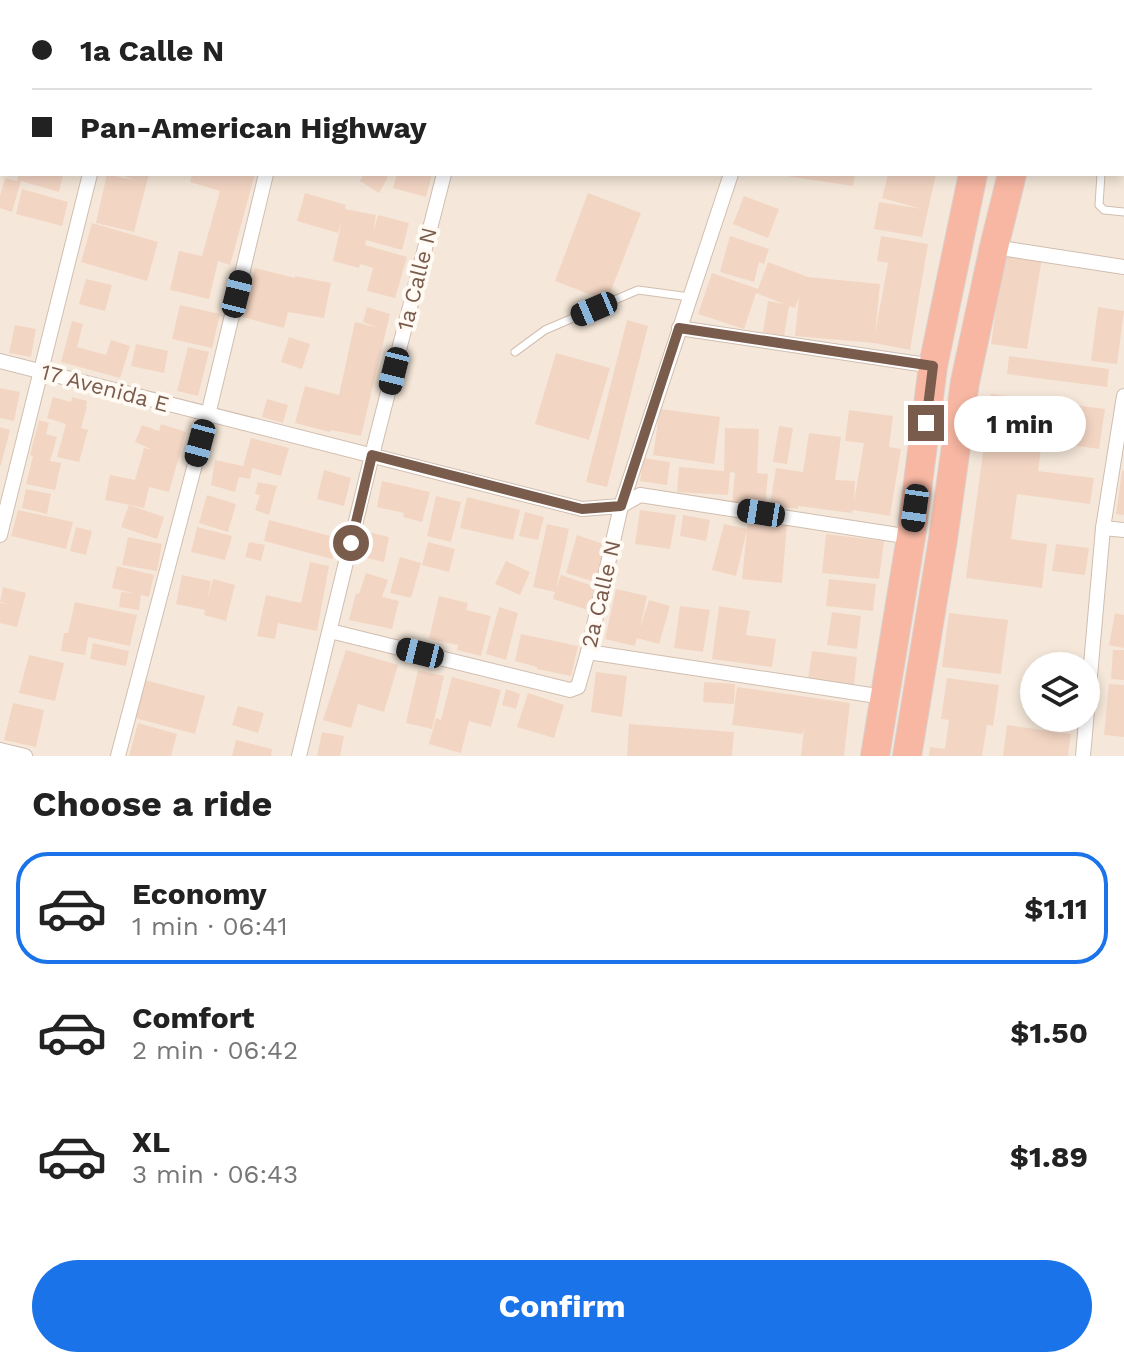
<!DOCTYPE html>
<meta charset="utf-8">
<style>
:root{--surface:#fff;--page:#f6f6f6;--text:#222;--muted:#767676;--line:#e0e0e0;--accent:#1a73e8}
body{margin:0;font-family:"Work Sans",sans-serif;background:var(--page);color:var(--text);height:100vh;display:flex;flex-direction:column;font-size:30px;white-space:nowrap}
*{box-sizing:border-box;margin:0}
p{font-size:26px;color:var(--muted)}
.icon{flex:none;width:44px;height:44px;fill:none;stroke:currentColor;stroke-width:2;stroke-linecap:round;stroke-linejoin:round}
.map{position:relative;height:756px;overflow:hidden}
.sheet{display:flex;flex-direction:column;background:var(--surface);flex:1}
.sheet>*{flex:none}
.guide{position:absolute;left:0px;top:0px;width:1124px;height:176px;box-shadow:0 4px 12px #0003;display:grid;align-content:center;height:176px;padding:0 32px;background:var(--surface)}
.buttons{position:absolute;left:1020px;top:652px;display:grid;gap:16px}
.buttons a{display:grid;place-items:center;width:80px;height:80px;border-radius:50%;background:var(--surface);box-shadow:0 4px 12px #0003;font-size:40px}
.end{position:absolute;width:36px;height:36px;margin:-18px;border:10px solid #7a5c4d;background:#fff;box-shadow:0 0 0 4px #fff}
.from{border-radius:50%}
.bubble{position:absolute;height:56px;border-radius:28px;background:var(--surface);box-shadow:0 4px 12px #0003;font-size:26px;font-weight:700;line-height:56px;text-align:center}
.car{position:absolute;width:24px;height:48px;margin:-24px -12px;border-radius:10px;box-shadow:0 0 6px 2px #0007;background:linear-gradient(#222 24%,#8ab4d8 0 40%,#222 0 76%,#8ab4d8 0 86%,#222 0)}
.guide b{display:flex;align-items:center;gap:28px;height:76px;font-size:30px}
.guide b+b{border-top:2px solid var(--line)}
.guide i{width:20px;height:20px;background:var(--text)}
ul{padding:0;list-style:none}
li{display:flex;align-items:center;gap:24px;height:112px;margin:0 16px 12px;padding:0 16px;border:4px solid transparent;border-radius:32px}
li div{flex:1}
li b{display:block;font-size:30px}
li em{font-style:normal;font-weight:700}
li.active{border-color:var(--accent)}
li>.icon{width:72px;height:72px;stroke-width:1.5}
h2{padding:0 32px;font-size:36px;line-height:96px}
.cta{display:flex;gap:16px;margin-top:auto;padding:16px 32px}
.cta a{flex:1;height:92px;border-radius:48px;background:var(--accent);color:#fff;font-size:32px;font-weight:700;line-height:92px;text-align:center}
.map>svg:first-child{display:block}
.residential{fill:#f5e8da;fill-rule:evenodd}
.building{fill:#f3d5c3}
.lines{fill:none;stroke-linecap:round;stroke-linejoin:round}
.lane-casing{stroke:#d1beb0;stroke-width:9}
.street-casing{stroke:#d1beb0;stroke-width:16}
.highway-casing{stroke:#dad1cd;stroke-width:30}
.lane{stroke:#fff;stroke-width:7}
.street{stroke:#fff;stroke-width:14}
.highway{stroke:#f7b7a3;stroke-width:28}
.route{stroke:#7a5c4d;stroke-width:10}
.labels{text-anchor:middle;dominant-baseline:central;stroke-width:8;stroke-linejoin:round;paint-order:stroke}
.street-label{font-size:22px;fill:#7a5c4d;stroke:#fffaf3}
</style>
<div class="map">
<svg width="1124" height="756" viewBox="0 0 1124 756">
<rect width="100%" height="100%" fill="#fdf6ec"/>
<path class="residential" d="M0,0H1124V756H0ZM2,2H1122V174H2ZM1034,666H1086V718H1034Z"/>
<g class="building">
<path d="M19,174H63L59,192L21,181L12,212L0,208V196L5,178L17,181Z"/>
<path d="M107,174L137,181L119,174H149L134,232L96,223Z"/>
<path d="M192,174H255L230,265L218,261L209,299L170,290L179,251L202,256L220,191L190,182Z"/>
<path d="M364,174H382L388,177L379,193L360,181Z"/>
<path d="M397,174H432L426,197L393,188Z"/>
<path d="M787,174H855L853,186L787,176Z"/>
<path d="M888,174H936L922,237L874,229L879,202L922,209L882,198Z"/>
<path d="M22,189L68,202L62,226L16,214Z"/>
<path d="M305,193L346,205L345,209L376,215L373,233L378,215L409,223L402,250L366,240L365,245L407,257L395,298L367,291L373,268L360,264L359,268L333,261L342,220L338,233L297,221Z"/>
<path d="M588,193L641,213L607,301L555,281Z"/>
<path d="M744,196L779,209L768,238L733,224Z"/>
<path d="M92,223L158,242L147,281L81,262Z"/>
<path d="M730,236L769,249L764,264L759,262L754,282L720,272Z"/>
<path d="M881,236L928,244L910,350L874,343L795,336L799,297L795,308L789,306L784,336L763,332L768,301L784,304L756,293L744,329L698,314L712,273L758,289L768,262L808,277L880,284L875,334L888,263L877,261Z"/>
<path d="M1004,253L1042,258L1027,349L991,344Z"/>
<path d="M255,268L295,278V276L331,283L324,318L288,312L284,328L242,317Z"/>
<path d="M86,279L112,285L105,311L79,304Z"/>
<path d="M180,305L220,314L212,348L172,339Z"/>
<path d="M367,307L390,314L361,436L331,430L330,432L295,423L305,386L339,395L355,322L378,328L363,322Z"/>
<path d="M1098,307L1124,311L1117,364L1091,361Z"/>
<path d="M627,320L648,326L607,487L586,482Z"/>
<path d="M72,321L83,324L77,347L106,355L111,340L130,346L120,378L61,362Z"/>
<path d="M15,325L36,329L31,357L9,353Z"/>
<path d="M289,337L310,344L302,369L281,362Z"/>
<path d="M136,344L168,351L164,373L131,366Z"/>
<path d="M188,347L209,352L198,396L177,391Z"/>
<path d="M556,353L610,368L589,440L535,424Z"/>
<path d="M1009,356L1109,369L1107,387L1007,374Z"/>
<path d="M0,388L20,392L14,421L0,418Z"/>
<path d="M991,394L1105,409L1099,449L1042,441L1038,471L1094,478L1090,504L1017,494L1011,539L1047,544L1042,588L966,578Z"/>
<path d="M53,397L71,402L72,397L87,401L86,406L87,407L81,428L88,430L79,462L57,457L66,424L47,418Z"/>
<path d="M267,399L288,405L283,423L262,417Z"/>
<path d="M660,409L720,417L714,464L653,455Z"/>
<path d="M849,410L893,416L889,447L901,449L890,516L853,510L852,513L798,506V509L770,505L776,468L803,472L809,433L841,437L835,480L855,481L854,502L864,443L845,441Z"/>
<path d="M39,420L49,423L46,434L57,437L50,461L61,463L55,490L26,484L33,456L30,455Z"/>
<path d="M161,424L186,432L169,492L149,487L144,508L105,500L110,475L135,480L144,448L153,450L135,442L142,425L159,431Z"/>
<path d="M779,426L793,428L787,464L773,462Z"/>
<path d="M0,427L10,430L1,465H0Z"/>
<path d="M725,428L759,429L757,473L768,474L765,507L732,505L735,473L730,472L728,495L677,492L679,467L724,471Z"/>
<path d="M251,438L289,448L281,476L252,468L250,479L239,477L235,492L211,485L215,460L243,466Z"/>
<path d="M643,458L670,462L667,485L640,481Z"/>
<path d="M324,470L351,478L344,506L317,499Z"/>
<path d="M1122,471H1124V515L1116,514Z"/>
<path d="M382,481L430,492L422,522L403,517L404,513L377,507Z"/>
<path d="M258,482L277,486L269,515L255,510L260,495L255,494Z"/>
<path d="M26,489L51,494L47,514L22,508Z"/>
<path d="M207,495L236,504L228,532L199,523Z"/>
<path d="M436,496L461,502L451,542L427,536Z"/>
<path d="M467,497L520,510L513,540L460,528Z"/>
<path d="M129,505L164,517L157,539L121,527Z"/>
<path d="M18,510L73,522L66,549L11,536Z"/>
<path d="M640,510L676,515L670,549L635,544Z"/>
<path d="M525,512L544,517L538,540L519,536Z"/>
<path d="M683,515L710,520L706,541L680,536Z"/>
<path d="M269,520L338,538L332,559L264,541Z"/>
<path d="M748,521L787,525L782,583L742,579L747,530L736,576L712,570L724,524L747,529Z"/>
<path d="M547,524L569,529L556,589L561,575L596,587L588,610L553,599L555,592L533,587Z"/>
<path d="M76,527L92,531L86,555L70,551Z"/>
<path d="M197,527L232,536L225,560L191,552Z"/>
<path d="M364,531L389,537L384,562L358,556Z"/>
<path d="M826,534L884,541L879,579L822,573Z"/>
<path d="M577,535L606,545L595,582L566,573Z"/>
<path d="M128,537L162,544L157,571L122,565Z"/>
<path d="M249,542L265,545L261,561L245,557Z"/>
<path d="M428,542L455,549L449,572L422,565Z"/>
<path d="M1056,544L1089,548L1085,575L1052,571Z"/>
<path d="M400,557L421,563L411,598L390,593Z"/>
<path d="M506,561L530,572L520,595L495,584Z"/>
<path d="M310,562L329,566L317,631L278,623L275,639L257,636L266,595L301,603Z"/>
<path d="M117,566L154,575L149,597L141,595L139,610L119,607L121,592L133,593L112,588Z"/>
<path d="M366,573L388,580L382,597L399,601L392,629L349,620L356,593L359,594Z"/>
<path d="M182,575L211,581L207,602L213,579L235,585L226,621L204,615L205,610L176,604Z"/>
<path d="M829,579L876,584L873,611L826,606Z"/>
<path d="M3,587L26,593L17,627L0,623V603L12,605L0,602Z"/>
<path d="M616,589L647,596L640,628L649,600L670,606L659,644L637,638L635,646L605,639Z"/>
<path d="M439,596L468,603L466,610L491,616L481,656L457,650L458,645L429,639Z"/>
<path d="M75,602L137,615L130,646L88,637L85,655L61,651L64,633H68Z"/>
<path d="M680,606L710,610L703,652L674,648Z"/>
<path d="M719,606L750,611L746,635L776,639L772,667L712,659Z"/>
<path d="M499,607L518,613L506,660L486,654Z"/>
<path d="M832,612L861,616L857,649L827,645Z"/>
<path d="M949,613L1008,620L1001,674L942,667Z"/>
<path d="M1115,613L1124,615V648L1109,645Z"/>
<path d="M521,634L578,646L571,676L537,669V667L515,661Z"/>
<path d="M93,643L129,651L126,666L90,659Z"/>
<path d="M346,650L398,665L384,712L358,704L351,728L323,720Z"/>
<path d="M1113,650H1124V680L1111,679Z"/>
<path d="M812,651L857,657L854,685L808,680Z"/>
<path d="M29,655L64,663L55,701L19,693Z"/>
<path d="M418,670L444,676L432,729L406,723Z"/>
<path d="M596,672L627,676L622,717L591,712Z"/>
<path d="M452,677L501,690L491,727L469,721L461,753L429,744L436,718L441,720Z"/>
<path d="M947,678L999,685L993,726L987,725L982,756H929L930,747L945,749L949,720L941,719Z"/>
<path d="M145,680L205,696L195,734L135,718Z"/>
<path d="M704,682L735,684L734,704L703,702Z"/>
<path d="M1109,684L1124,685V737L1104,735Z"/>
<path d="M737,687L850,703L844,756H801L804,729L802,734L732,725Z"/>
<path d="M506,689L520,694L516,709L502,705Z"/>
<path d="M528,693L564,705L554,738L517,727Z"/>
<path d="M13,703L44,710L36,747L4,740Z"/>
<path d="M238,706L264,713L258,733L232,725Z"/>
<path d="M138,723L177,734L171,756H129Z"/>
<path d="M629,724L734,732L732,756H627Z"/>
<path d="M1007,725L1071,734L1068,756H1003Z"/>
<path d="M322,732L344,736L340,756H317Z"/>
<path d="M236,740L272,749L271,756H232Z"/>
</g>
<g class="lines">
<g class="lane-casing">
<g id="lane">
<path d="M1121,2V0"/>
<path d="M1122,57H1124"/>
<path d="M1122,105H1124"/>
<path d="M1122,162H1124"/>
<path d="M1101,174L1099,205L1104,210L1124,212"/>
<path d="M515,352L545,330L638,290L690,297"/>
</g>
</g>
<g class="street-casing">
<g id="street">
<path d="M695,0L702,2"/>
<path d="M133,2V0"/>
<path d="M308,2V0"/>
<path d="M486,2V0"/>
<path d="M796,2L797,0"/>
<path d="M994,247L1124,267"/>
<path d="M679,328L933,366"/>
<path d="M0,361L582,509L621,506L640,495L911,537"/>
<path d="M1103,528L1124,530"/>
<path d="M0,535L90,174"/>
<path d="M330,631L570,690L578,687L588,652L621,506L731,174"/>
<path d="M588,652L884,697"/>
<path d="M0,750L25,756"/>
<path d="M118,756L208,415L266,174"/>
<path d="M299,756L372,455L444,174"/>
<path d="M1083,756L1103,528L1124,396"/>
</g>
</g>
<g class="highway-casing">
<g id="highway">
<path d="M1009,2V0"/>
<path d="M1055,2L1056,0"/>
<path d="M875,756L911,537L933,366L973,174"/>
<path d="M907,756L943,539L965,382L994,247L1012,174"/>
</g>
</g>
<use href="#lane" class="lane"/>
<use href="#street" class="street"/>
<use href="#highway" class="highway"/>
</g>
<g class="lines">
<path class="route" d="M351,543L372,455L582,509L621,506L679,328L933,366L926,423"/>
</g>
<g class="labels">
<g class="street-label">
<text transform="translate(417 279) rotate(-76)">1a Calle N</text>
<text transform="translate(105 388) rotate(15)">17 Avenida E</text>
<text transform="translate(601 594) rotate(-77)">2a Calle N</text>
</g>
</g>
</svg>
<div class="buttons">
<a><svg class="icon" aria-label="layers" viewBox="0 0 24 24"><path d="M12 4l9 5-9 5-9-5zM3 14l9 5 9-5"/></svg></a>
</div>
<i class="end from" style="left:351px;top:543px"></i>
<i class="end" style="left:926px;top:423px"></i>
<div class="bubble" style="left:954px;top:396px;width:132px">1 min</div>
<i class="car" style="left:237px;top:294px;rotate:14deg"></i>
<i class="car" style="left:594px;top:309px;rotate:247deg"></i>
<i class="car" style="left:394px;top:371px;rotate:194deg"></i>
<i class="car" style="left:200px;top:443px;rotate:195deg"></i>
<i class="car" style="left:915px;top:508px;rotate:188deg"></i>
<i class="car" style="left:761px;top:513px;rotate:279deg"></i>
<i class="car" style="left:420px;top:653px;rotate:284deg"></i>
<div class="guide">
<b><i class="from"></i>1a Calle N</b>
<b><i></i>Pan-American Highway</b>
</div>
</div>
<section class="sheet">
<h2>Choose a ride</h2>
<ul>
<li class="active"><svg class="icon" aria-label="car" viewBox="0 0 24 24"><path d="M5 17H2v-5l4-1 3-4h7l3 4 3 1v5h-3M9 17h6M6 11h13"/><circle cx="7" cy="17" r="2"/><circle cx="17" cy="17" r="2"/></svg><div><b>Economy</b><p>1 min · 06:41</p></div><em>$1.11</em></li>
<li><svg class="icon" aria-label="car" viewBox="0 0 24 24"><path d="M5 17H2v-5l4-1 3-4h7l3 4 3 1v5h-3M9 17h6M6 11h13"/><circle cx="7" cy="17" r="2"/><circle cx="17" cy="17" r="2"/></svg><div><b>Comfort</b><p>2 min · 06:42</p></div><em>$1.50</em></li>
<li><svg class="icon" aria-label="car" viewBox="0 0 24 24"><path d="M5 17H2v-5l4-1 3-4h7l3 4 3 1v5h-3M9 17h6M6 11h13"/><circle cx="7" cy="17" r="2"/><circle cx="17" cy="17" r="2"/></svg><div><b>XL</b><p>3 min · 06:43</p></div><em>$1.89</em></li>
</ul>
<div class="cta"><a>Confirm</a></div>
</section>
